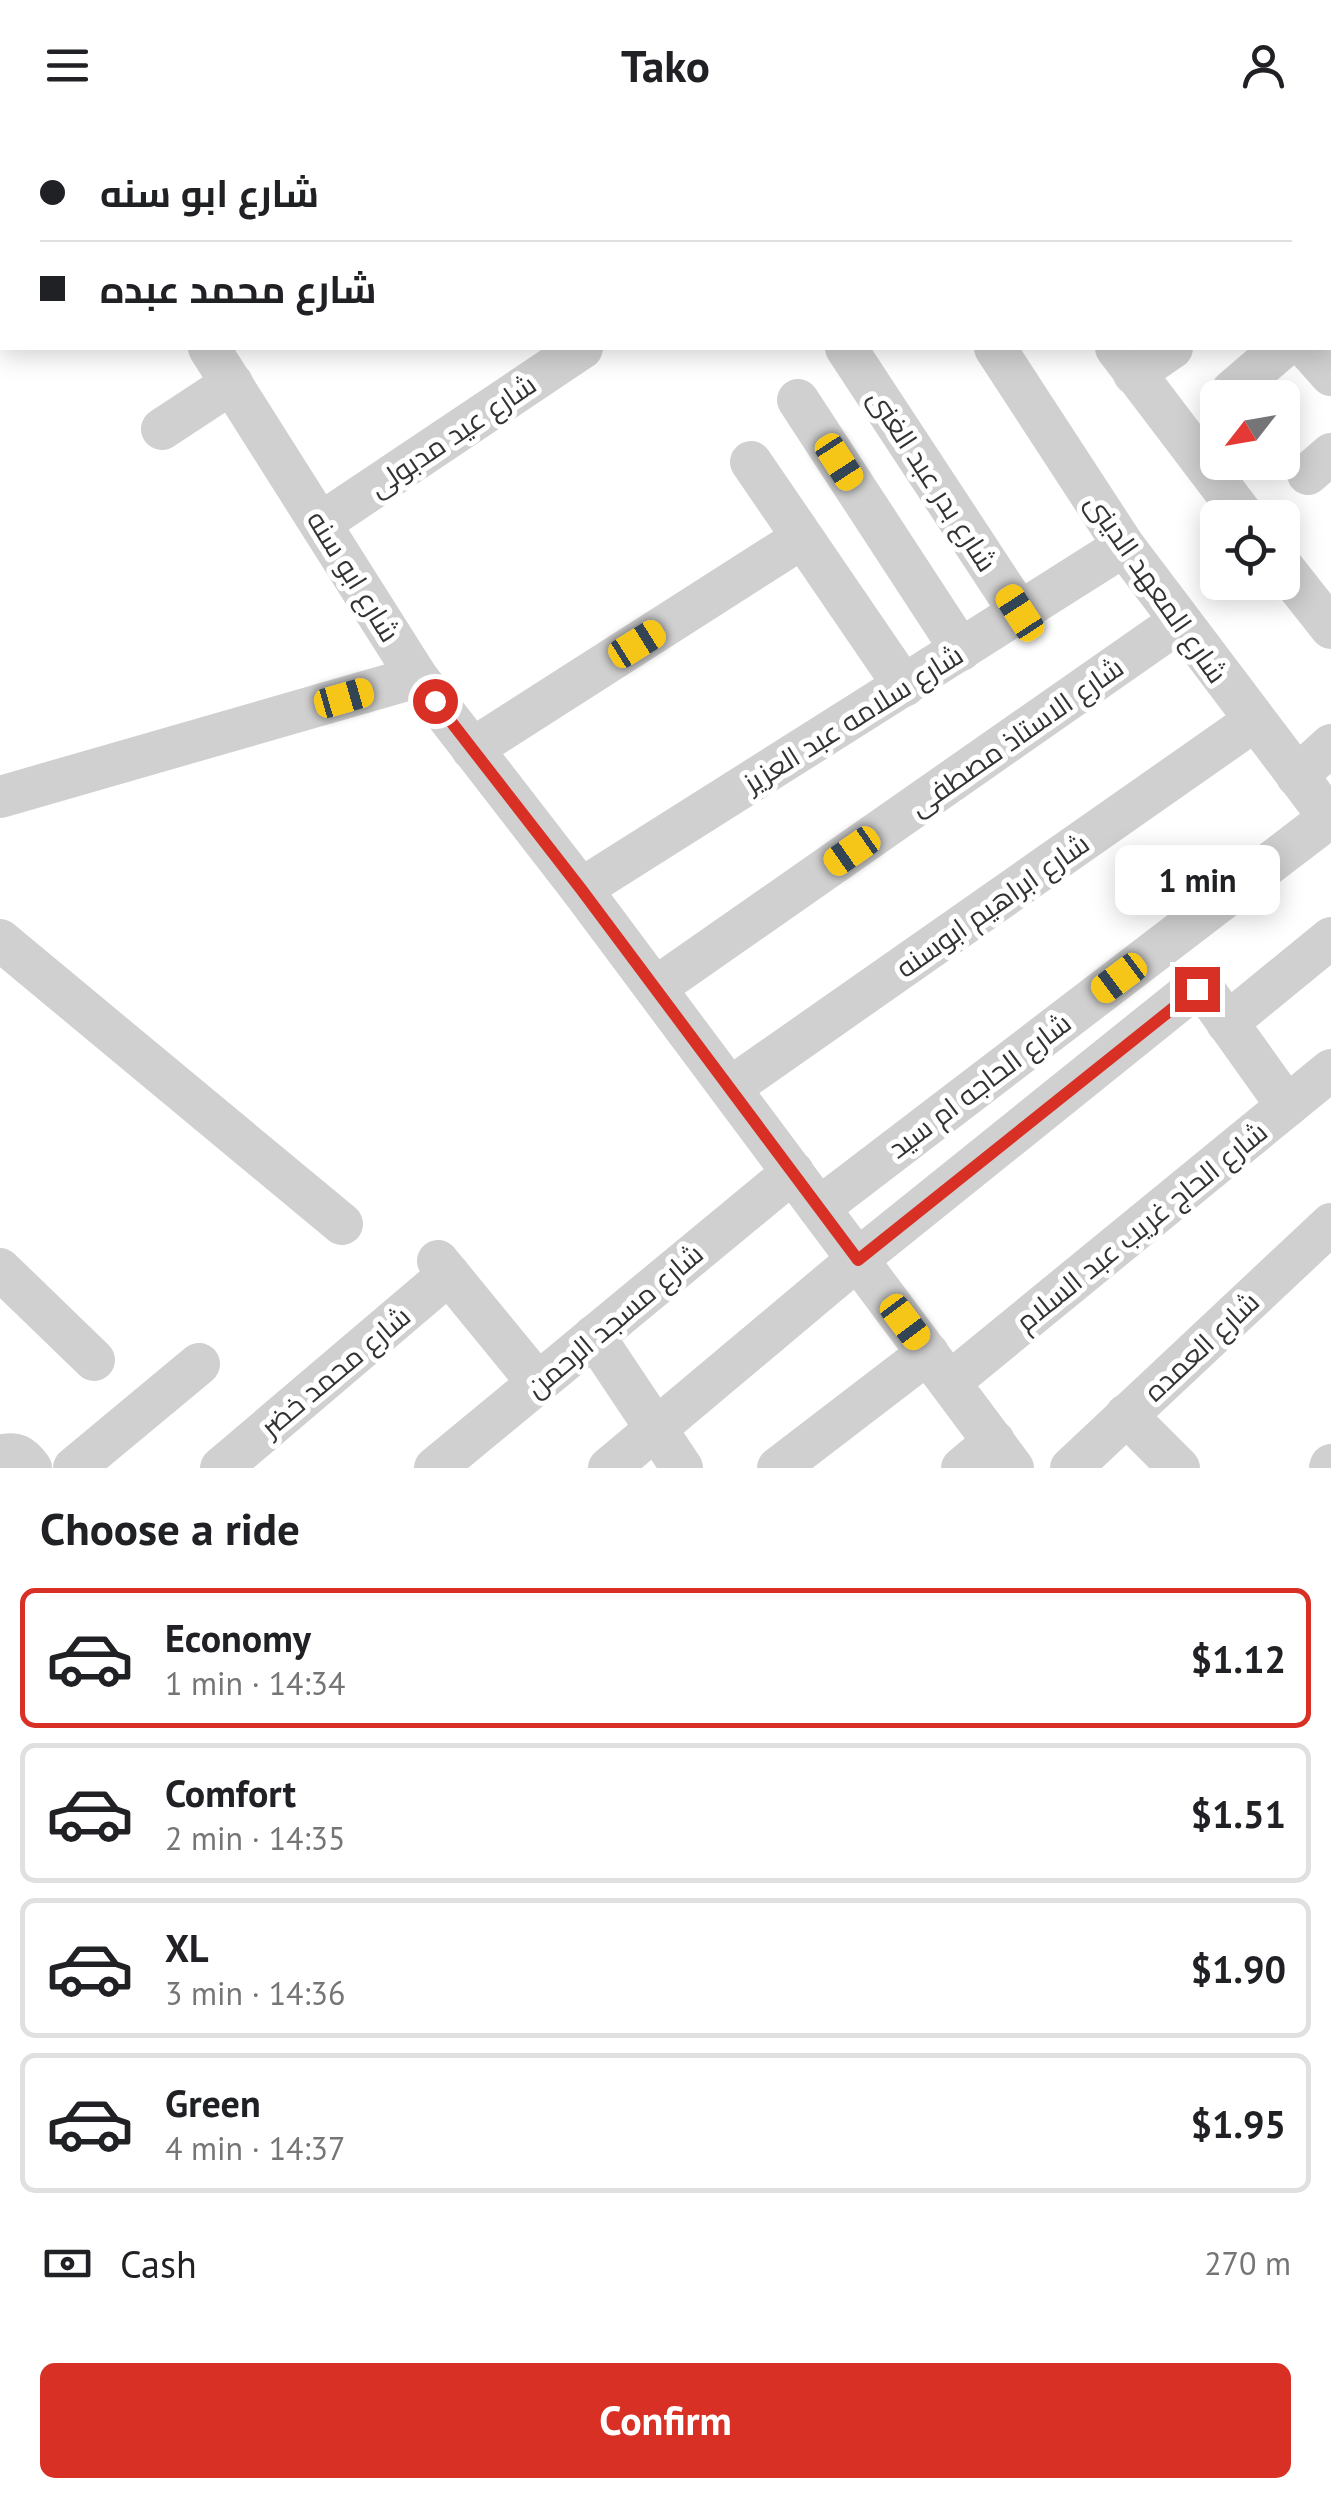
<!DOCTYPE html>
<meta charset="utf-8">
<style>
:root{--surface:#fff;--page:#f6f6f6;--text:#202124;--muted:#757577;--line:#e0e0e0;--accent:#d93025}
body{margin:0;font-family:"PT Sans",Cairo,sans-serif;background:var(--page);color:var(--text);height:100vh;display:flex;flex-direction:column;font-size:38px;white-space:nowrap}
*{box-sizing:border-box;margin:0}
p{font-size:32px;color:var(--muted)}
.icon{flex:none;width:55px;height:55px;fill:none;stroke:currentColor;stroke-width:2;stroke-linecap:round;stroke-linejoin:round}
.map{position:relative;height:1338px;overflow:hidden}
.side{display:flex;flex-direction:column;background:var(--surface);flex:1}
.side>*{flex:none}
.top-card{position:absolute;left:0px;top:0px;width:1332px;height:220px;box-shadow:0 5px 25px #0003;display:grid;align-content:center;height:220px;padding:0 40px;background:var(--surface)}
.needle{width:65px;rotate:239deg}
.tools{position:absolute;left:1200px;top:250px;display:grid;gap:20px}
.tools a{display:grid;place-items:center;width:100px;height:100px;border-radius:15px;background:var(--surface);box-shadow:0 5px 25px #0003;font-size:50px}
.end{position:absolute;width:45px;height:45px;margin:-22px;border:12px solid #d93025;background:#fff;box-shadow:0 0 0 5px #fff}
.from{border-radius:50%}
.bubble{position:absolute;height:70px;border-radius:15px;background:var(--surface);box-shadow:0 5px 25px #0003;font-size:32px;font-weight:700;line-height:70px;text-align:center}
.car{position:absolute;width:30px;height:60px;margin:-30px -15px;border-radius:12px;box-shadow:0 0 8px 2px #0007;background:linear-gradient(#f5c518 24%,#345 0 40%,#f5c518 0 76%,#345 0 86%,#f5c518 0)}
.top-card b{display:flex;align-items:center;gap:35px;height:95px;font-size:38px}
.top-card b+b{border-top:2px solid var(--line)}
.top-card i{width:25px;height:25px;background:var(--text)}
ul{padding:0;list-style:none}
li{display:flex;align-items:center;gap:30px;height:140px;margin:0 20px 15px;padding:0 20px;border:5px solid var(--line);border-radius:15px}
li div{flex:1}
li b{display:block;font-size:38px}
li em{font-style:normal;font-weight:700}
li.current{border-color:var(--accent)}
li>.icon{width:90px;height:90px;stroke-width:1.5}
h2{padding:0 40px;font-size:45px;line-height:120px}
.pay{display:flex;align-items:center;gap:25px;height:110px;padding:0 40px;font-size:38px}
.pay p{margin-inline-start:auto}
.cta{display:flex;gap:20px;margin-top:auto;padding:20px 40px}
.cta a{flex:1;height:115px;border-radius:15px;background:var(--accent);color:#fff;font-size:40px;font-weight:700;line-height:115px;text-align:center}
header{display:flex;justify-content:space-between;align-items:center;height:130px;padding:0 40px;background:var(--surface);font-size:45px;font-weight:700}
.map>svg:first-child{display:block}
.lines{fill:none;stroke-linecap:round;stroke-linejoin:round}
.minor{stroke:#d0d0d0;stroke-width:42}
.route{stroke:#d93025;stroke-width:12}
.labels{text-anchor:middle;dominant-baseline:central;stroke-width:10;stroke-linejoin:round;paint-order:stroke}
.street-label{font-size:28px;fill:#333;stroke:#fff}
</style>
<header><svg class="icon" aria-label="menu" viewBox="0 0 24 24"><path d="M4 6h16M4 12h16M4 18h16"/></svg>Tako<svg class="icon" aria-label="person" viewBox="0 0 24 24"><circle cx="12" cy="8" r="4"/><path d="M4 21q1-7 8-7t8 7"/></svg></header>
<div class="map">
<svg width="1331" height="1338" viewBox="0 0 1331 1338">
<rect width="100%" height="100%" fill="#fff"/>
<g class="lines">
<g class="minor">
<path d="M71,0L72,2"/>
<path d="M902,0L904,2"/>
<path d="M1119,0L1121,2"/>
<path d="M448,2L452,0"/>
<path d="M1076,2L1080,0"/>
<path d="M1330,119L1331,118"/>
<path d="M209,218L417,547L581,759L1013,1338"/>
<path d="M846,218L1020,483"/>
<path d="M995,218L1124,416L1331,690"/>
<path d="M1116,218L1245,388"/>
<path d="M1307,218L1331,245"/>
<path d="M1134,244L1172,218"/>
<path d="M1232,261L1282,218"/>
<path d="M798,270L961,520"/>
<path d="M162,299L232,253"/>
<path d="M751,332L904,556"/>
<path d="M1308,344L1331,324"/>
<path d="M321,393L582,218"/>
<path d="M1282,436L1331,498"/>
<path d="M472,619L802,408"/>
<path d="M1297,646L1331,615"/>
<path d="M0,667L417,547"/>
<path d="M581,759L1124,416"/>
<path d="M0,810L342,1094"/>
<path d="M655,858L1179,492"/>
<path d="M1227,893L1331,808"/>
<path d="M730,958L1254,591"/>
<path d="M819,1078L1329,688"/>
<path d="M438,1131L538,1253"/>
<path d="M0,1139L94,1230"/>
<path d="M594,1206L682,1338"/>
<path d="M950,1252L1331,940"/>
<path d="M1126,1285L1179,1338"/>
<path d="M0,1326C16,1321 22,1326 31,1338"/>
<path d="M74,1338L199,1234"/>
<path d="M221,1338L449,1144"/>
<path d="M435,1338L793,1042"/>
<path d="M609,1338L858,1129L1190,862L1197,859L1205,861L1287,976"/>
<path d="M778,1338L928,1223"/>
<path d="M962,1338L994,1311"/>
<path d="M1071,1338L1331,1094"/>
<path d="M1330,1338L1331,1335"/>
</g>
</g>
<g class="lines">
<path class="route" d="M435,571L581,759L858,1130L1197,859"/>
</g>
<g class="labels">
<g class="street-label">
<text transform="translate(452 305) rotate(-34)">شارع عيد مدبولى</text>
<text transform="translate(933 350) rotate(57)">شارع بدر عبد الغنى</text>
<text transform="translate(354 446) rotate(58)">شارع ابو سنه</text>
<text transform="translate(1157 458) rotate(55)">شارع المعهد الدينى</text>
<text transform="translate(853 588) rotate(-32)">شارع سلامه عبد العزيز</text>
<text transform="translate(1016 606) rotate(-35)">شارع الاستاذ مصطفى</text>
<text transform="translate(992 775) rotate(-35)">شارع ابراهيم ابوسنه</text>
<text transform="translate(979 955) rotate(-37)">شارع الحاجه ام سيد</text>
<text transform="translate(1141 1096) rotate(-39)">شارع الحاج غريب عبد السلام</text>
<text transform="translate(614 1190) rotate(-40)">شارع مسجد الرحمن</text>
<text transform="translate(1201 1216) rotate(-43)">شارع العمده</text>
<text transform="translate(335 1241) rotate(-40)">شارع محمد خضر</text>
</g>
</g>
</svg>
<div class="tools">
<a><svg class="needle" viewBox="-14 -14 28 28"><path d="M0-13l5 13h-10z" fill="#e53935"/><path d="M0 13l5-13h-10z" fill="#757577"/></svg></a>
<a><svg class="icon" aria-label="locate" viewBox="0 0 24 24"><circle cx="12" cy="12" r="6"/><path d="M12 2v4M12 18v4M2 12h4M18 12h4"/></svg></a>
</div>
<i class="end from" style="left:435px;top:571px"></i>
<i class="end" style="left:1197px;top:859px"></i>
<div class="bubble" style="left:1115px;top:715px;width:165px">1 min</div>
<i class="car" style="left:839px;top:332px;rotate:147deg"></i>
<i class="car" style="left:1020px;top:483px;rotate:327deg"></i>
<i class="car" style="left:637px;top:514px;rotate:58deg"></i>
<i class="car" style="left:344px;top:568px;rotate:74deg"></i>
<i class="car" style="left:852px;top:721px;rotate:235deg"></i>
<i class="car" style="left:1119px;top:848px;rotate:233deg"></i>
<i class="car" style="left:905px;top:1192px;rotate:143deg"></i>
<div class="top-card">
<b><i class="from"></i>شارع ابو سنه</b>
<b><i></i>شارع محمد عبده</b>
</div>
</div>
<section class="side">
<h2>Choose a ride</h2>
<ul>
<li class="current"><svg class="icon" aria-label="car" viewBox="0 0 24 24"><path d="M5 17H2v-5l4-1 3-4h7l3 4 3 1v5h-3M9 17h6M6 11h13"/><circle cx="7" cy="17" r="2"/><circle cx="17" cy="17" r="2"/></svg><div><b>Economy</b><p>1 min · 14:34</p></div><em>$1.12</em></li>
<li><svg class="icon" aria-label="car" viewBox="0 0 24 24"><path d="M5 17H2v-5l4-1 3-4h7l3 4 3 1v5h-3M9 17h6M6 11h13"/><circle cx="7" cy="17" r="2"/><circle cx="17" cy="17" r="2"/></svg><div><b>Comfort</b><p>2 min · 14:35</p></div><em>$1.51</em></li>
<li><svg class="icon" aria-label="car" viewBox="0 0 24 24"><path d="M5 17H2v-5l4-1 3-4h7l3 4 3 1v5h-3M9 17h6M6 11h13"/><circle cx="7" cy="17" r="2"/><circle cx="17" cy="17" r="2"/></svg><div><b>XL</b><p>3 min · 14:36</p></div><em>$1.90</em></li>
<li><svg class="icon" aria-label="car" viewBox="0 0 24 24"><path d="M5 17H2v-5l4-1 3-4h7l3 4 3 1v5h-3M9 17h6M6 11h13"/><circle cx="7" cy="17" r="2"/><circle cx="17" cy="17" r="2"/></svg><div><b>Green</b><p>4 min · 14:37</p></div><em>$1.95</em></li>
</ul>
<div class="pay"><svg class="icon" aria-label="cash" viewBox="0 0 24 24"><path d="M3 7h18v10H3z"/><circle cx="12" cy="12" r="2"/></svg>Cash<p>270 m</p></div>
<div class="cta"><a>Confirm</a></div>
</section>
